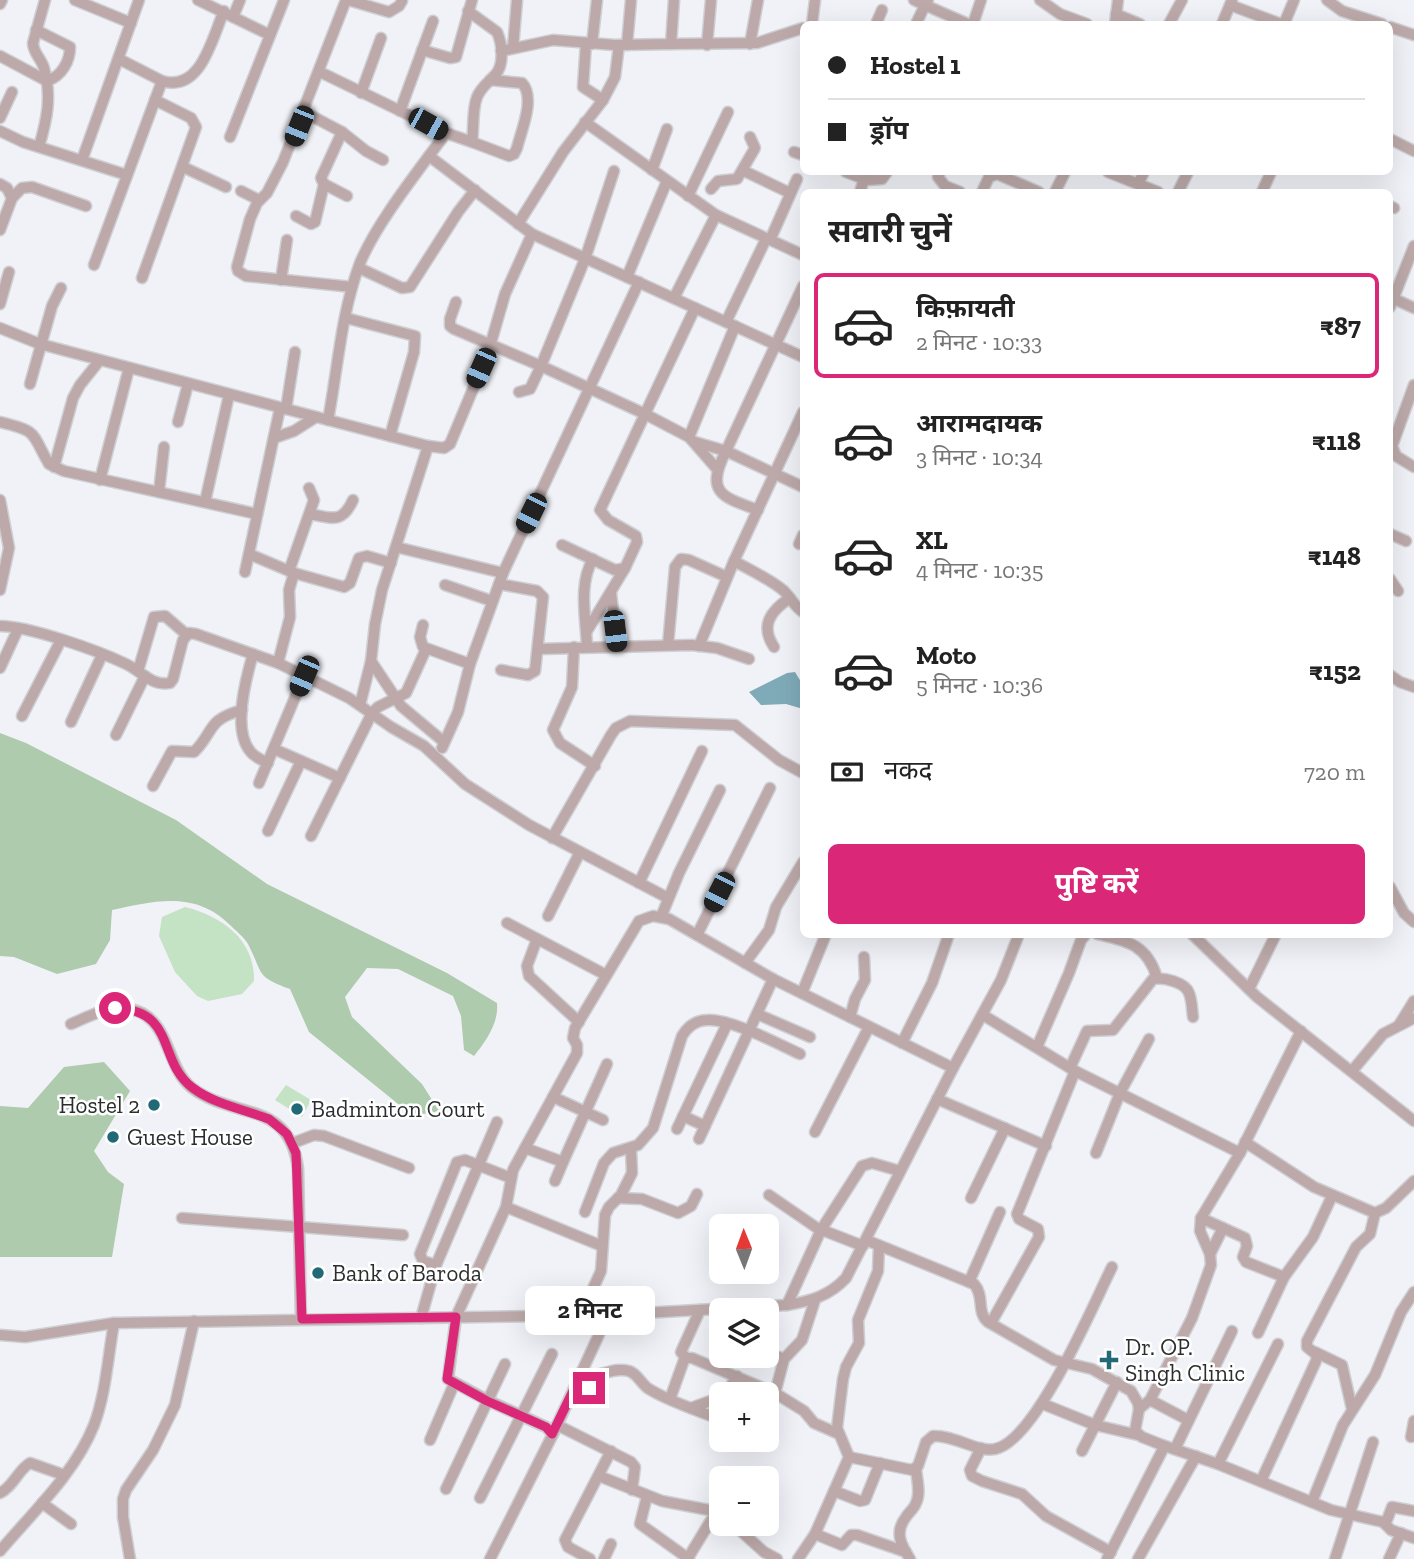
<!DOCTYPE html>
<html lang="hi">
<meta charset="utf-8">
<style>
:root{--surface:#fff;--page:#f6f6f6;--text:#222;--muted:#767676;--line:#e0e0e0;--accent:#db2777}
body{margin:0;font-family:"Zilla Slab","Noto Sans Devanagari",serif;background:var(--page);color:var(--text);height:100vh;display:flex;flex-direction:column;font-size:26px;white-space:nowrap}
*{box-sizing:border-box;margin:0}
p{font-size:23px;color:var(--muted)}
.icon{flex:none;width:38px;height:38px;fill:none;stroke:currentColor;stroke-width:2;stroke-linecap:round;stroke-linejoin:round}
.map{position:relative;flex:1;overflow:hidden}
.sheet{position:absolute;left:800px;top:189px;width:593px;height:749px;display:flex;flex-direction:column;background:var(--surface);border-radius:10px;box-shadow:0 7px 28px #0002}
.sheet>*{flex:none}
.banner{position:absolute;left:800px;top:21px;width:593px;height:154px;border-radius:10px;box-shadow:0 7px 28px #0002;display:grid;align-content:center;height:154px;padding:0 28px;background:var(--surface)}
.needle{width:46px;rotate:359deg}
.tools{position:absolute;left:709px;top:1214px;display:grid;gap:14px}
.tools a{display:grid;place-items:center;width:70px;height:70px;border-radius:10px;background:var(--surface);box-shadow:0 7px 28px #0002;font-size:35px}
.end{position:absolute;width:32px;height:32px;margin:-16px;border:9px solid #db2777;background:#fff;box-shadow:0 0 0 4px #fff}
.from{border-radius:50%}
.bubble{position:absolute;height:49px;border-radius:10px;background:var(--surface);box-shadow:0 7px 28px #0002;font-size:23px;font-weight:700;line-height:49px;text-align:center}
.car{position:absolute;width:21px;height:42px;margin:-21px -10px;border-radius:9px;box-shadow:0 0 5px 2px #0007;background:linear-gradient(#222 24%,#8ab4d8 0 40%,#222 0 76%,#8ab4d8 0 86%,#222 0)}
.banner b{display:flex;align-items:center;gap:24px;height:66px;font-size:26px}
.banner b+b{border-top:2px solid var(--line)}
.banner i{width:18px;height:18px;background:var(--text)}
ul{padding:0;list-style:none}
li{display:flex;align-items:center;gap:21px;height:105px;margin:0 14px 10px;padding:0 14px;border:4px solid transparent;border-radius:10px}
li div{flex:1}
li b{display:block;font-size:26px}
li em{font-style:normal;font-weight:700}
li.on{border-color:var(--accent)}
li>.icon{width:63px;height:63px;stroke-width:1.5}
h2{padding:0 28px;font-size:32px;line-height:84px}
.pay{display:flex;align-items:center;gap:18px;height:77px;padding:0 28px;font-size:26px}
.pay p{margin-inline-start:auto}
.cta{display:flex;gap:14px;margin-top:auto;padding:14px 28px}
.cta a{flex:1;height:80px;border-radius:10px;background:var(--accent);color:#fff;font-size:28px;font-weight:700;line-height:80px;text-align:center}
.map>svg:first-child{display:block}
.green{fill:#c4e2c4}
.forest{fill:#aecbae}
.water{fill:#7fabb8}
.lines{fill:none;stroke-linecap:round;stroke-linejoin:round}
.minor-casing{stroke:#cecfd3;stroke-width:13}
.minor{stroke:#bda9a9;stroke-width:10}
.route{stroke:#db2777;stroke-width:9}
.poi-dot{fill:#226977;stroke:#fff;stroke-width:2.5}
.labels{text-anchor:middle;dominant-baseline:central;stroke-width:5;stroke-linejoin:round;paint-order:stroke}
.poi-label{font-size:23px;fill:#2c2d2e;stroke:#fff;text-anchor:start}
</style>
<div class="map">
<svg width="1414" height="1559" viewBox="0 0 1414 1559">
<rect width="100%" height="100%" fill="#f1f2f7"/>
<g class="green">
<path d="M185,907C221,916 255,939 254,981L242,994L208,1001L197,996L175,972L159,936L162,917Z"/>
<path d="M286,1085L311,1100L302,1117L275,1100Z"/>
</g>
<g class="forest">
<path d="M0,733L26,743L176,820L267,884L447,973L497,1003C499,1023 486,1041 474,1056L464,1050L461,1016L453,996L398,969L367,968L345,997L352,1017L422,1084L439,1111L413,1116L309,1032L290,989C255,976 264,975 248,944C244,937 236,931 230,925C195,890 154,901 112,910L110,940L96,964L57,974L14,957L0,956Z"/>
<path d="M104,1062L130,1091L94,1151L108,1172L124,1184L112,1257H0V1106L28,1108L64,1067Z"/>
</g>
<path class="water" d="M795,672L803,685V709L786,704L761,705L749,692L787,673Z"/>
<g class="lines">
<g class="minor-casing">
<g id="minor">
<path d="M75,0L131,23"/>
<path d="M198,0L270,35"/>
<path d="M346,0L283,162L267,193L257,203L250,219L237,267L238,271L246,276L352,287"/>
<path d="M348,0L389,12L399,6L402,1"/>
<path d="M914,0L925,5L916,24"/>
<path d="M928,0L925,5L968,24"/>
<path d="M1040,0L1060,14L1087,24"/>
<path d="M1327,0L1342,11L1382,24"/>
<path d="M0,4L2,0"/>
<path d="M1230,5L1281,24"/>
<path d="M1116,14L1140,24"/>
<path d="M233,17L240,0"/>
<path d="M812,24L815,0"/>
<path d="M876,24L882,10"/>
<path d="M973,24L981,0"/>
<path d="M1115,24L1118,0"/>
<path d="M1169,24L1182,0"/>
<path d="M1222,24L1232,0"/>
<path d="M1284,24L1294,0"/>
<path d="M1390,27L1414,35"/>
<path d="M586,43L583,87L603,100"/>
<path d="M592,44L597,0"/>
<path d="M671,44L757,43L803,28"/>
<path d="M750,44L758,0"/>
<path d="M627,45L631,0"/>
<path d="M707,45L711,0"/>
<path d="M513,48L517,0"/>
<path d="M422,50L450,58L456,57L472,0"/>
<path d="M501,51L553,40L615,45L671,44L674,0"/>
<path d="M0,56L47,81C62,76 70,61 70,47L36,30"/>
<path d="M119,59L162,81C201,93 212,38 224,11"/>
<path d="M361,93L381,38"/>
<path d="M400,111L433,21"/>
<path d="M304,112L342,132L321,178L324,184L347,196"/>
<path d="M0,118L12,92"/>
<path d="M585,122L716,215L803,255"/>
<path d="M0,131L23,142L127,175"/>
<path d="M342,132L366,151L383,160"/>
<path d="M446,133L472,142C474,127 472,110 477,97C481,87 489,82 495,75C505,65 502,43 497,32L468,11"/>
<path d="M230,137L284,0"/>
<path d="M1390,139L1414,151"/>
<path d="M472,142L509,156L514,154L517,148C521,131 536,98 522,83L490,80"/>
<path d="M39,147C47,119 52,97 44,68C41,58 33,53 33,43L45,0"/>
<path d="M794,152L803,155"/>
<path d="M429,156L532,234L803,357"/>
<path d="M82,160L139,0"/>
<path d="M183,167L226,187"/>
<path d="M652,170L667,129"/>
<path d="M614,171L585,259L541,366L645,414L695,308"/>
<path d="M744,171L790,193"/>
<path d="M846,172L867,180L882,179L887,172"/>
<path d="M940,172L938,177L945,186L960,192"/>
<path d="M1108,172L1158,192"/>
<path d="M0,184L7,188L12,198L0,230"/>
<path d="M1138,184L1144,172"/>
<path d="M711,189L718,181L737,179L755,148L750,137"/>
<path d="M241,191L259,200"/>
<path d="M860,192L864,179"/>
<path d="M982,192L989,177L997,174L1039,192"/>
<path d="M1055,192L1065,172"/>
<path d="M1178,192L1188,172"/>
<path d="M1262,192L1271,172"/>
<path d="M688,196L728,112"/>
<path d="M12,198L22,188L32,187L86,206"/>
<path d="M1390,206L1394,208"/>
<path d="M296,216L311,224L315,222L324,184"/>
<path d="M518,224L563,152L603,100L615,77L619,45"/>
<path d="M770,240L797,179"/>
<path d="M94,265L162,81"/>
<path d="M359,268L402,288L410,287L458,212L475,190"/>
<path d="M627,277L667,181"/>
<path d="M142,278L196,127L191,118L155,100"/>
<path d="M281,280L287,240"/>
<path d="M803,286L726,451L803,487"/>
<path d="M1390,297L1414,308"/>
<path d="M674,298L716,215"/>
<path d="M456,302L450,319V326L454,329L541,366L530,389L519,392"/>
<path d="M0,304L9,272"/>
<path d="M1390,307L1414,246"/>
<path d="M346,318L415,336L414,352L390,436"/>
<path d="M726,322L766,239"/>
<path d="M0,328L40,344L328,420C338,368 341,313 360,263C377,222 419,170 446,133L320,72"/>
<path d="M30,384L52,306L61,288"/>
<path d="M1414,385L1392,446L1396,456L1414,467"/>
<path d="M286,409L295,352"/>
<path d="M328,420L428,446"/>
<path d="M0,422C39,431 31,433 49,464L64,471L257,514"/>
<path d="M178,422L188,384"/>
<path d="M689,437L735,326"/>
<path d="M274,438L294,431L316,417"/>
<path d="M695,442L726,451C705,492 721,497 758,510"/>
<path d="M54,467L73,398L80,385L100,360"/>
<path d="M100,480L129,368"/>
<path d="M159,492L164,447"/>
<path d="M0,500L9,548L0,590"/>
<path d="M205,502L229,395"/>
<path d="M310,514C332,518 342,524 353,500"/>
<path d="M1390,534L1406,541"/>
<path d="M799,544L803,535"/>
<path d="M562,545L615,570L625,568L637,542L636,536L608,520L600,510L645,414L689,437L717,469"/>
<path d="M396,547L503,573"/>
<path d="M249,554L294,573L344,587L350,583L359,558L367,556L391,563"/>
<path d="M734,561C750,570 770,579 784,591C791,598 794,606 803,612"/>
<path d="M289,571L314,500L309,488"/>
<path d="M245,572L280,408"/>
<path d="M1390,579L1398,591"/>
<path d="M499,584L537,591L543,597L535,671L528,675L501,670"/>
<path d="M445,585L492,601"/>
<path d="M611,593L617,646"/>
<path d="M423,625L420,637L423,647L470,664"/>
<path d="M0,626C29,626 99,651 126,664C141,671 153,687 170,683L173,679L183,640L189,633L196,634L278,663L349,698L391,727L424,746L465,784L529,825L668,898"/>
<path d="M587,631L625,568"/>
<path d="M668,645L675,567L681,559L689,560L727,577"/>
<path d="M699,646L734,561L803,412"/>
<path d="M574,647L572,687L553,730L560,743L595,766"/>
<path d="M587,647C586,619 578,584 593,559"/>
<path d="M774,647C760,626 770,611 790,598"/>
<path d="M538,649L692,645L717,648L749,659"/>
<path d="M253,654C246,678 232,729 250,751C254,757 262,760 268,763"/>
<path d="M278,663L290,617L289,590L294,573"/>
<path d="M0,668L18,629"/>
<path d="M138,671L154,617L165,616L187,635"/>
<path d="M1390,675L1400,682L1414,687"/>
<path d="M360,705L371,661"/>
<path d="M22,716L61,640"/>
<path d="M71,722L102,655"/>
<path d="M116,735L145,676"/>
<path d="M444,742L401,706L371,661L375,624L382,590L428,446L444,448L450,444L488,353L505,294L532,234"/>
<path d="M442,748L458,712L470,664L503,573L639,282"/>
<path d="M274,749L340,778"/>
<path d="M259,783L304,676"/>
<path d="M153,786L172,751L194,752C215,731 206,720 242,710"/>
<path d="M268,831L301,761"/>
<path d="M311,836L372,713L378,707L406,693L426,649"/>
<path d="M552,838L611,735L616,728L630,721L735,725L779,760L803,773"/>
<path d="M639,883L702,751"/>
<path d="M1390,887L1404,913L1414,922"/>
<path d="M548,916L580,852"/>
<path d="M661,917L679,873L720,790"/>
<path d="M507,923L606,975"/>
<path d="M1097,934C1127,941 1147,944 1157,978"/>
<path d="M1192,934L1257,997L1414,1121"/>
<path d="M697,935L770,788"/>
<path d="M537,939L527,966L529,976L579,1022"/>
<path d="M745,963L769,930L776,907L803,862"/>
<path d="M1249,989L1276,934"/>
<path d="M802,993L826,934"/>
<path d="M757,1014L810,1037"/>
<path d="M983,1015L1075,1071L1240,1153"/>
<path d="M850,1017L855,999L865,980L864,957"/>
<path d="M71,1024C94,1014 117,1001 142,1013C170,1028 168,1069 192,1088C234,1120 290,1099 298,1169L301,1319"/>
<path d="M1399,1025L1414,1001"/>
<path d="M902,1043L932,983L949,934"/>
<path d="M1037,1047L1069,973L1081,940L1086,934"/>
<path d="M1070,1068L1087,1031L1113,1030L1153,979C1163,977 1185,982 1189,993C1192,1000 1192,1010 1193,1017"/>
<path d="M1352,1071L1383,1034L1414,1018"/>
<path d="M553,1097L603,1120"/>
<path d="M937,1099L1046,1146"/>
<path d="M683,1116L705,1126"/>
<path d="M677,1129L727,1024"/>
<path d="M815,1132L869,1027"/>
<path d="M699,1139L773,979"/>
<path d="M1245,1142L1314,1187L1375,1213L1386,1208L1414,1181"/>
<path d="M293,1143L314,1135L324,1136L409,1168"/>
<path d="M525,1148L563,1162L607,1064"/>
<path d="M1096,1153L1120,1093L1149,1039"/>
<path d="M555,1181L563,1162"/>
<path d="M769,1195L817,1228L863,1246"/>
<path d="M618,1198L642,1199L678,1213L691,1206L697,1194"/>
<path d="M971,1198L1005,1128"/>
<path d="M506,1207L602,1246"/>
<path d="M585,1212L604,1163L613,1153L638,1145L653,1128L682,1036C688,1026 696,1020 708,1020C732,1019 778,1044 800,1054"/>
<path d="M182,1218L403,1235"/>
<path d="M1201,1218L1245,1238L1247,1246L1243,1257L1246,1262L1284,1277"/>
<path d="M866,1240L974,1284C985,1296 976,1312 988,1322L1054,1360L1092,1369L1131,1391L1138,1403L1139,1409L1135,1431L1142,1437L1162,1445L1163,1449L1107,1559"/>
<path d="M1210,1254L1223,1228"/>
<path d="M436,1265L423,1261L420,1254L457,1162L465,1160L511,1178"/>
<path d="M969,1282L1000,1212"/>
<path d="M787,1305L821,1230L862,1166L872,1163L900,1171"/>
<path d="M581,1315L601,1271L605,1215L609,1207L621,1195L632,1173L631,1149"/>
<path d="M421,1318L436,1265L497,1122"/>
<path d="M991,1323L1039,1237L1038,1229L1019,1219L1017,1214L1075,1071"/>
<path d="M1258,1333L1284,1277L1313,1237L1332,1196"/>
<path d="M0,1335L25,1337L114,1323L608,1315L787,1305C811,1301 829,1296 846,1278L953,1068L1001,980L1019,934"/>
<path d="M766,1352L784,1359"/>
<path d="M1315,1352L1342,1365L1352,1409"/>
<path d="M686,1358L681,1352L700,1310"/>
<path d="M581,1372C601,1380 611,1366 629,1371C638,1374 641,1384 649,1389C670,1402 697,1410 719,1419"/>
<path d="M573,1391L589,1388L602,1375"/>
<path d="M775,1393L784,1359L802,1340L815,1300"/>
<path d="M725,1395L737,1376"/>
<path d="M670,1399L684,1360L686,1358H692L775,1393L804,1411L814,1423L839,1434"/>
<path d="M1150,1400L1188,1420"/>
<path d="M1043,1404L1095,1425L1138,1435"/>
<path d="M691,1408L721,1397"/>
<path d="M1139,1409L1150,1400L1192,1318L1211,1265L1210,1254L1200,1231L1201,1218L1240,1153L1301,1031"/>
<path d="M557,1425L631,1462L635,1467L632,1490"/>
<path d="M553,1434L608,1315"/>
<path d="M1411,1437L1414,1421"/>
<path d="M430,1440L454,1384"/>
<path d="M1162,1445L1218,1464L1331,1510L1383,1522L1387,1520L1392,1507L1414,1511"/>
<path d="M981,1448L970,1470L972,1476L982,1481L1022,1494L1046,1516L1111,1552"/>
<path d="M1175,1449L1232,1331"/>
<path d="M1082,1451L1117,1382"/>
<path d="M849,1457L912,1470L918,1466L926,1442L933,1436C955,1435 978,1453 995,1449C1036,1441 1093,1305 1112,1267"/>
<path d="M1218,1464L1278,1344"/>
<path d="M599,1476L662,1501L709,1510L721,1515"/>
<path d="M1261,1481L1316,1361L1317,1355L1307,1347V1341L1356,1247L1370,1234L1375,1213"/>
<path d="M446,1489L505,1364"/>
<path d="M834,1491L860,1501L865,1500L880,1463"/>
<path d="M0,1493C13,1487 18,1470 30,1463L64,1475"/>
<path d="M647,1496L640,1524L689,1559"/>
<path d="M480,1498L552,1354"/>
<path d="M1312,1502L1343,1425L1375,1375L1401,1312L1414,1292"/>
<path d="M42,1503L71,1524"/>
<path d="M1383,1522L1391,1530L1414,1538"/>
<path d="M733,1524L764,1552L777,1559"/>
<path d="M815,1534L842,1545L851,1535H857L906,1552"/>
<path d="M0,1551C33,1512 75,1473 94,1425C106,1393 108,1356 114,1323"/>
<path d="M688,1558L716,1512"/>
<path d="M130,1559L123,1517V1499L126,1490L153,1450L175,1405L194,1321"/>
<path d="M490,1559L553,1434L546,1427L487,1400L448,1379L456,1317L506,1207L513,1170L577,1053V1045L573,1038L575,1028L639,921L653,916L669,919L773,979L953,1068"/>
<path d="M590,1559L568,1547L565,1540L611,1451"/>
<path d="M604,1559L611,1544"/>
<path d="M798,1559L815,1534L849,1457L837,1428L843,1379L846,1367L859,1343L858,1320L878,1271L879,1246"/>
<path d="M910,1559C901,1545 894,1532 906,1517C909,1512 914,1509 916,1503C921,1493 917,1480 916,1469"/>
<path d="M1138,1559L1196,1456"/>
<path d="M1335,1559L1373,1442"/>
<path d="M1389,1559L1401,1533"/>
</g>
</g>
<use href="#minor" class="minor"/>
</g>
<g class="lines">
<path class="route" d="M115,1008C178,1011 156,1061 193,1088C214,1104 245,1110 269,1119L287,1134L296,1153L302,1319L456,1317L447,1379L487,1401L546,1427L552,1434L573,1391L589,1388"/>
</g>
<g class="poi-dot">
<circle cx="154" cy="1105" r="7"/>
<circle cx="297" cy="1109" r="7"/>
<circle cx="113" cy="1137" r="7"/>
<circle cx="318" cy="1273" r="7"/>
<path d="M1105.5 1349.5h7v7h7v7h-7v7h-7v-7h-7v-7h7z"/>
</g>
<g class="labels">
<g class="poi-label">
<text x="140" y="1105" text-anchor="end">Hostel 2</text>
<text x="311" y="1109">Badminton Court</text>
<text x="127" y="1137">Guest House</text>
<text x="332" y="1273">Bank of Baroda</text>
<text x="1125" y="1347">Dr. OP.<tspan x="1125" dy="26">Singh Clinic</tspan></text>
</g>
</g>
</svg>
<div class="tools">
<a><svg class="needle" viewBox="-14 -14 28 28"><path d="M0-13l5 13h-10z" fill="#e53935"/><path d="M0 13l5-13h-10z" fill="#767676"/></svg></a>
<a><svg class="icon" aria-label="layers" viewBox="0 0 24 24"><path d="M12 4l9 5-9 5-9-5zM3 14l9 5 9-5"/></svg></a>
<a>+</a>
<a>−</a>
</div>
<i class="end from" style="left:115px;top:1008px"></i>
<i class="end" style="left:589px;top:1388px"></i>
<div class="bubble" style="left:525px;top:1286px;width:130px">2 मिनट</div>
<i class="car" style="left:428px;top:124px;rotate:119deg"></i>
<i class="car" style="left:299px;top:126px;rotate:202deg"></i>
<i class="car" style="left:481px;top:368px;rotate:204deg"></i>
<i class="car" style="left:531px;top:513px;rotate:206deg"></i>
<i class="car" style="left:615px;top:631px;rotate:173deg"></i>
<i class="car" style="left:304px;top:676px;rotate:203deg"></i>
<i class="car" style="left:719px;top:892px;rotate:207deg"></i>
<div class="banner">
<b><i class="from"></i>Hostel 1</b>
<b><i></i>ड्रॉप</b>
</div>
<section class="sheet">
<h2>सवारी चुनें</h2>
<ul>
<li class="on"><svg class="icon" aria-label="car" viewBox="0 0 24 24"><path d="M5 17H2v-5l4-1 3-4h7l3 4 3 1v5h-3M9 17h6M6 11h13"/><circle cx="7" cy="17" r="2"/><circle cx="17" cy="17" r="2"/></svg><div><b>किफ़ायती</b><p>2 मिनट · 10:33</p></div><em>₹87</em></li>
<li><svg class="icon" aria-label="car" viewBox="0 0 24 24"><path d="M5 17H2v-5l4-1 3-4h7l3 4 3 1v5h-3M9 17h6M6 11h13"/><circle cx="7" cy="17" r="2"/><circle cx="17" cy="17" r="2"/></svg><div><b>आरामदायक</b><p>3 मिनट · 10:34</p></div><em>₹118</em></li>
<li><svg class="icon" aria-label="car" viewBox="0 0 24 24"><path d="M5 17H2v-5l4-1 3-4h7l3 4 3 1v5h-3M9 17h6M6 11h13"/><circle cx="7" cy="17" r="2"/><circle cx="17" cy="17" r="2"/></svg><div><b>XL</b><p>4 मिनट · 10:35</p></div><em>₹148</em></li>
<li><svg class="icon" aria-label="car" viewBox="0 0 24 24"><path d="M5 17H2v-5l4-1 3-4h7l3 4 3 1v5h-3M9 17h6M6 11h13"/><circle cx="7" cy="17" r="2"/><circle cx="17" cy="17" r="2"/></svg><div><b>Moto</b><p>5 मिनट · 10:36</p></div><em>₹152</em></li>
</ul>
<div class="pay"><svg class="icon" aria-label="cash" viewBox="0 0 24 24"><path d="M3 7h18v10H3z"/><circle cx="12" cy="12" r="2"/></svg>नकद<p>720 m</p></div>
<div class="cta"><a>पुष्टि करें</a></div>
</section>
</div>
